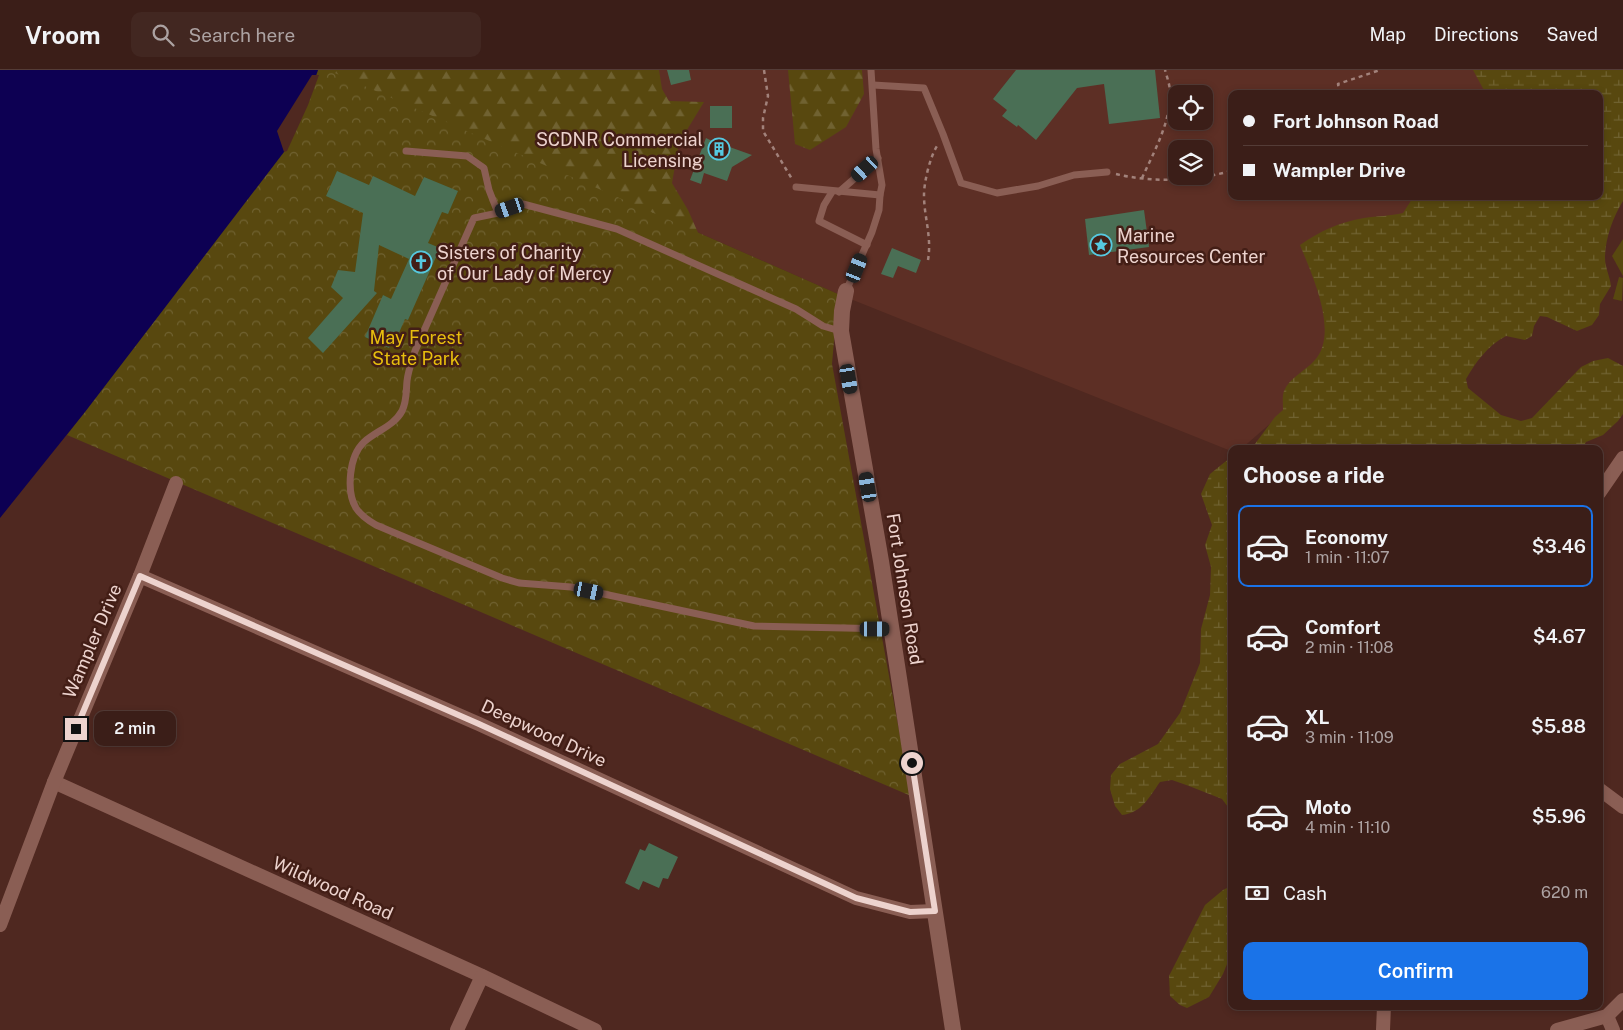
<!DOCTYPE html>
<meta charset="utf-8">
<style>
:root{--surface:#3b1e18;--page:#422721;--text:#f1f3f6;--muted:#aca2a2;--line:#543c37;--accent:#1a73e8}
body{margin:0;font-family:"Public Sans",sans-serif;background:var(--page);color:var(--text);height:100vh;display:flex;flex-direction:column;font-size:19px;white-space:nowrap}
*{box-sizing:border-box;margin:0}
p{font-size:16px;color:var(--muted)}
.icon{flex:none;width:28px;height:28px;fill:none;stroke:currentColor;stroke-width:2;stroke-linecap:round;stroke-linejoin:round}
.map{position:relative;flex:1;overflow:hidden}
.panel{position:absolute;left:1228px;top:375px;width:375px;height:565px;display:flex;flex-direction:column;background:var(--surface);border-radius:10px;box-shadow:0 2px 8px #0003,0 0 0 1px var(--line)}
.panel>*{flex:none}
.banner{position:absolute;left:1228px;top:20px;width:375px;height:110px;border-radius:10px;box-shadow:0 2px 8px #0003,0 0 0 1px var(--line);display:grid;align-content:center;height:110px;padding:0 15px;background:var(--surface)}
.fabs{position:absolute;left:1168px;top:15px;display:grid;gap:10px}
.fabs a{display:grid;place-items:center;width:45px;height:45px;border-radius:10px;background:var(--surface);box-shadow:0 2px 8px #0003,0 0 0 1px var(--line);font-size:25px}
.end{position:absolute;width:22px;height:22px;margin:-11px;border:6px solid #edd3ce;background:#111;box-shadow:0 0 0 2px #111}
.from{border-radius:50%}
.bubble{position:absolute;height:35px;border-radius:10px;background:var(--surface);box-shadow:0 2px 8px #0003,0 0 0 1px var(--line);font-size:16px;font-weight:600;line-height:35px;text-align:center}
.car{position:absolute;width:15px;height:30px;margin:-15px -8px;border-radius:6px;box-shadow:0 0 4px 1px #0007;background:linear-gradient(#222 24%,#8ab4d8 0 40%,#222 0 76%,#8ab4d8 0 86%,#222 0)}
.banner b{display:flex;align-items:center;gap:18px;height:48px;font-size:19px}
.banner b+b{border-top:1px solid var(--line)}
.banner i{width:12px;height:12px;background:var(--text)}
ul{padding:0;list-style:none}
li{display:flex;align-items:center;gap:15px;height:82px;margin:0 10px 8px;padding:0 5px;border:2px solid transparent;border-radius:10px}
li div{flex:1}
li b{display:block;font-size:19px}
li em{font-style:normal;font-weight:600}
li.on{border-color:var(--accent)}
li>.icon{width:45px;height:45px;stroke-width:1.5}
h2{padding:0 15px;font-size:22px;line-height:60px}
.pay{display:flex;align-items:center;gap:12px;height:55px;padding:0 15px;font-size:19px}
.pay p{margin-inline-start:auto}
.button{display:flex;gap:10px;margin-top:auto;padding:10px 15px}
.button a{flex:1;height:58px;border-radius:10px;background:var(--accent);color:#fff;font-size:20px;font-weight:600;line-height:58px;text-align:center}
header{display:flex;align-items:center;gap:30px;box-sizing:border-box;height:70px;padding:0 25px;background:var(--surface);border-bottom:1px solid var(--line)}
header strong{font-size:24px}
nav{display:flex;gap:28px;margin-inline-start:auto;font-size:18px}
.search{width:350px;height:45px;background:var(--page);display:flex;align-items:center;gap:12px;box-sizing:border-box;padding:0 18px;border-radius:10px;color:var(--muted);font-size:19px}
.map>svg:first-child{display:block}
.built{fill:#5d2f25;fill-rule:evenodd}
.grass{fill:#58480f}
.forest{fill:url(#forest-firs)}
.wetland{fill:url(#wetland-marsh)}
.park{fill:url(#park-crowns)}
.water{fill:#0d0053}
.pier{fill:#4f2820}
.building{fill:#4a6f55}
.lines{fill:none;stroke-linecap:round;stroke-linejoin:round}
.path{stroke:#a2827b;stroke-width:2.5;stroke-dasharray:4 4;stroke-linecap:butt}
.service{stroke:#8a5e54;stroke-width:7}
.minor{stroke:#8a5e54;stroke-width:14}
.tertiary{stroke:#8a5e54;stroke-width:16}
.route{stroke:#edd3ce;stroke-width:6}
.labels{text-anchor:middle;dominant-baseline:central;stroke-width:5;stroke-linejoin:round;paint-order:stroke}
.poi-label{font-size:18px;fill:#edd3ce;stroke:#431e16;text-anchor:start}
.park-label{font-size:18px;fill:#e7be0e;stroke:#431e16}
.street-label{font-size:18px;fill:#edd3ce;stroke:#431e16}
</style>
<header>
<strong>Vroom</strong>
<div class="search"><svg class="icon" aria-label="search" viewBox="0 0 24 24"><circle cx="10" cy="10" r="6"/><path d="M15 15l6 6"/></svg>Search here</div>
<nav><a>Map</a><a>Directions</a><a>Saved</a></nav>
</header>
<div class="map">
<svg width="1623" height="960" viewBox="0 0 1623 960">
<defs>
<pattern id="forest-firs" width="22" height="20" patternUnits="userSpaceOnUse" patternTransform="scale(1.25)"><rect width="22" height="20" fill="#58480f"/><path d="M5 1l3.5 6h-7zM16 11l3.5 6h-7z" fill="#706231"/></pattern>
<pattern id="wetland-marsh" width="20" height="14" patternUnits="userSpaceOnUse" patternTransform="scale(1.25)"><rect width="20" height="14" fill="#58480f"/><path d="M1 5h8M5 5V1M11 12h8M15 12V8" fill="none" stroke="#706231"/></pattern>
<pattern id="park-crowns" width="20" height="18" patternUnits="userSpaceOnUse" patternTransform="scale(1.25)"><rect width="20" height="18" fill="#58480f"/><path d="M2 6a3 3 0 1 1 6 0M12 15a3 3 0 1 1 6 0" fill="none" stroke="#706231"/></pattern>
</defs>
<rect width="100%" height="100%" fill="#4f2820"/>
<path class="built" d="M328,0H1591L1599,24H1231V126H1532L1241,379H1231V381L838,224ZM1176,24H1204V51H1176ZM1176,79H1204V106H1176Z"/>
<g class="grass">
<path d="M1623,169V206L1612,186Z"/>
<path d="M1619,207L1623,208L1622,231L1613,229Z"/>
</g>
<g class="forest">
<path d="M325,0H659L662,19L669,31L704,32L679,73L672,113L688,140L703,174Z"/>
<path d="M788,0H862L864,24L846,57L810,80L795,74Z"/>
</g>
<g class="wetland">
<path d="M1473,0H1623V131C1613,147 1605,169 1605,188C1605,197 1610,207 1611,216L1600,234L1599,245L1592,255L1577,261L1547,247L1540,246L1534,256L1532,266L1525,270L1506,266C1487,276 1476,292 1466,309L1468,318L1501,345L1521,351L1532,348L1581,297L1593,291L1608,288L1623,296V344L1618,351L1603,365L1586,372L1582,379H1250L1252,378L1275,347L1283,340C1283,334 1282,326 1284,321C1289,308 1305,301 1314,291C1340,264 1312,205 1300,175C1320,161 1340,152 1364,148C1378,146 1390,146 1403,143L1414,126H1599V24H1486Z"/>
<path d="M1231,387V741L1222,729L1189,716L1172,710L1160,712C1149,727 1142,743 1122,745L1115,736L1110,719L1111,705L1120,694L1158,674L1180,643L1200,593L1201,559L1210,525L1211,497L1205,475L1212,455L1201,424L1210,404Z"/>
<path d="M1231,816V884L1223,904L1209,927L1187,938L1180,935L1170,926L1169,906L1205,835L1223,820Z"/>
</g>
<path class="park" d="M318,0H328L838,224L832,294L911,726L67,365L283,82L306,34Z"/>
<path class="water" d="M0,0H318L306,34L284,82L85,342L0,448Z"/>
<path class="pier" d="M312,5H319L308,35L287,81L284,82L277,61Z"/>
<g class="building">
<path d="M667,0H689L691,10L671,15Z"/>
<path d="M1016,0H1155L1160,48L1109,54L1104,14L1077,18L1036,70L1018,55L1017,57L1002,46L1007,40L993,29Z"/>
<rect x="710" y="36" width="22" height="22"/>
<path d="M706,68L710,70L752,85L732,97L727,111L704,103L701,114L690,110Z"/>
<path d="M337,101L369,115L373,106L415,126L424,107L458,121L448,144L442,142L428,173L440,178L408,250L405,249L395,272L392,271L389,278L365,267L383,225L391,229L409,189L379,175L374,221L377,223L323,283L308,268L343,228L331,217L338,200L355,202L363,143L326,126Z"/>
<path d="M1144,140L1149,177L1089,185L1085,149Z"/>
<path d="M892,178L921,190L916,203L898,196L893,208L881,204Z"/>
<path d="M649,773L678,787L668,809L663,808L659,818L643,811L639,820L625,813L640,779L645,781Z"/>
</g>
<g class="lines">
<g class="path">
<path d="M764,0L768,26L763,48V61L792,109"/>
<path d="M1340,24L1338,14L1380,0"/>
<path d="M1116,104C1154,113 1194,111 1231,101"/>
<path d="M1142,108C1154,82 1171,51 1170,23C1170,15 1167,7 1165,0"/>
<path d="M928,190C932,167 924,147 924,125C924,112 930,87 937,76"/>
</g>
<g class="service">
<path d="M873,15L924,18L943,64L961,113L997,123L1038,116L1074,105L1107,102"/>
<path d="M406,81L467,86L484,98L489,120L498,143"/>
<path d="M796,117L880,125"/>
<path d="M832,122L824,135L819,151L867,175"/>
<path d="M839,122L878,88"/>
<path d="M846,221L872,162L879,140L880,125L882,115L876,79L871,0"/>
<path d="M840,261L823,256L796,239L617,159L523,134L498,143L474,148L415,281C412,291 408,301 407,311C406,321 407,331 402,341C394,356 376,361 364,372C349,386 346,421 356,438C361,446 369,451 376,455L502,508L519,513L571,517L754,556L892,559"/>
</g>
<g class="minor">
<path d="M1599,423L1623,388"/>
<path d="M140,506L479,654L856,828L910,842L935,841"/>
<path d="M54,712L482,906L595,960"/>
<path d="M1599,719L1623,737"/>
<path d="M0,855L54,712L140,506L176,413"/>
<path d="M1607,946L1613,960"/>
<path d="M457,960L482,906"/>
<path d="M1383,960L1384,936"/>
<path d="M1557,960L1607,946L1623,930"/>
</g>
<path class="tertiary" d="M846,221L842,241L841,261L881,491L953,960"/>
</g>
<g class="lines">
<path class="route" d="M76,659L140,506L479,654L856,828L910,842L935,841L912,693"/>
</g>
<defs>
<g id="building-ring" transform="scale(1.125)"><circle r="9.5" fill="#431e16" stroke="#56c9e0" stroke-width="1.5"/><path d="M-4-6H4V6H1V3H-1V6H-4ZM-2.5-4.3h1.7v1.8h-1.7ZM.8-4.3h1.7v1.8H.8ZM-2.5-1h1.7V.8h-1.7ZM.8-1h1.7V.8H.8Z" fill="#56c9e0"/></g>
<g id="sight-ring" transform="scale(1.125)"><circle r="9.5" fill="#431e16" stroke="#56c9e0" stroke-width="1.5"/><path d="M0-6L1.8-2.2L6-1.7L2.9 1.2L3.7 5.4L0 3.3L-3.7 5.4L-2.9 1.2L-6-1.7L-1.8-2.2Z" fill="#56c9e0"/></g>
<g id="church-ring" transform="scale(1.125)"><circle r="9.5" fill="#431e16" stroke="#56c9e0" stroke-width="1.5"/><path d="M-1.2-6h2.4v3.5h3.3v2.4h-3.3V6h-2.4V-.1h-3.3v-2.4h3.3Z" fill="#56c9e0"/></g>
</defs>
<g fill-rule="evenodd">
<use href="#building-ring" x="719" y="79"/>
<use href="#sight-ring" x="1101" y="175"/>
<use href="#church-ring" x="421" y="192"/>
</g>
<g class="labels">
<g class="poi-label">
<text x="703" y="69" text-anchor="end">SCDNR Commercial<tspan x="703" dy="21">Licensing</tspan></text>
<text x="1117" y="165">Marine<tspan x="1117" dy="21">Resources Center</tspan></text>
<text x="437" y="182">Sisters of Charity<tspan x="437" dy="21">of Our Lady of Mercy</tspan></text>
</g>
<g class="park-label">
<text x="416" y="267">May Forest<tspan x="416" dy="21">State Park</tspan></text>
</g>
<g class="street-label">
<text transform="translate(905 519) rotate(81)">Fort Johnson Road</text>
<text transform="translate(92 571) rotate(-67)">Wampler Drive</text>
<text transform="translate(544 663) rotate(25)">Deepwood Drive</text>
<text transform="translate(333 818) rotate(24)">Wildwood Road</text>
</g>
</g>
</svg>
<div class="fabs">
<a><svg class="icon" aria-label="locate" viewBox="0 0 24 24"><circle cx="12" cy="12" r="6"/><path d="M12 2v4M12 18v4M2 12h4M18 12h4"/></svg></a>
<a><svg class="icon" aria-label="layers" viewBox="0 0 24 24"><path d="M12 4l9 5-9 5-9-5zM3 14l9 5 9-5"/></svg></a>
</div>
<i class="end from" style="left:912px;top:693px"></i>
<i class="end" style="left:76px;top:659px"></i>
<div class="bubble" style="left:94px;top:641px;width:82px">2 min</div>
<i class="car" style="left:865px;top:99px;rotate:228deg"></i>
<i class="car" style="left:510px;top:138px;rotate:251deg"></i>
<i class="car" style="left:857px;top:198px;rotate:22deg"></i>
<i class="car" style="left:849px;top:309px;rotate:170deg"></i>
<i class="car" style="left:868px;top:417px;rotate:350deg"></i>
<i class="car" style="left:589px;top:521px;rotate:102deg"></i>
<i class="car" style="left:875px;top:559px;rotate:90deg"></i>
<div class="banner">
<b><i class="from"></i>Fort Johnson Road</b>
<b><i></i>Wampler Drive</b>
</div>
<section class="panel">
<h2>Choose a ride</h2>
<ul>
<li class="on"><svg class="icon" aria-label="car" viewBox="0 0 24 24"><path d="M5 17H2v-5l4-1 3-4h7l3 4 3 1v5h-3M9 17h6M6 11h13"/><circle cx="7" cy="17" r="2"/><circle cx="17" cy="17" r="2"/></svg><div><b>Economy</b><p>1 min · 11:07</p></div><em>$3.46</em></li>
<li><svg class="icon" aria-label="car" viewBox="0 0 24 24"><path d="M5 17H2v-5l4-1 3-4h7l3 4 3 1v5h-3M9 17h6M6 11h13"/><circle cx="7" cy="17" r="2"/><circle cx="17" cy="17" r="2"/></svg><div><b>Comfort</b><p>2 min · 11:08</p></div><em>$4.67</em></li>
<li><svg class="icon" aria-label="car" viewBox="0 0 24 24"><path d="M5 17H2v-5l4-1 3-4h7l3 4 3 1v5h-3M9 17h6M6 11h13"/><circle cx="7" cy="17" r="2"/><circle cx="17" cy="17" r="2"/></svg><div><b>XL</b><p>3 min · 11:09</p></div><em>$5.88</em></li>
<li><svg class="icon" aria-label="car" viewBox="0 0 24 24"><path d="M5 17H2v-5l4-1 3-4h7l3 4 3 1v5h-3M9 17h6M6 11h13"/><circle cx="7" cy="17" r="2"/><circle cx="17" cy="17" r="2"/></svg><div><b>Moto</b><p>4 min · 11:10</p></div><em>$5.96</em></li>
</ul>
<div class="pay"><svg class="icon" aria-label="cash" viewBox="0 0 24 24"><path d="M3 7h18v10H3z"/><circle cx="12" cy="12" r="2"/></svg>Cash<p>620 m</p></div>
<div class="button"><a>Confirm</a></div>
</section>
</div>
